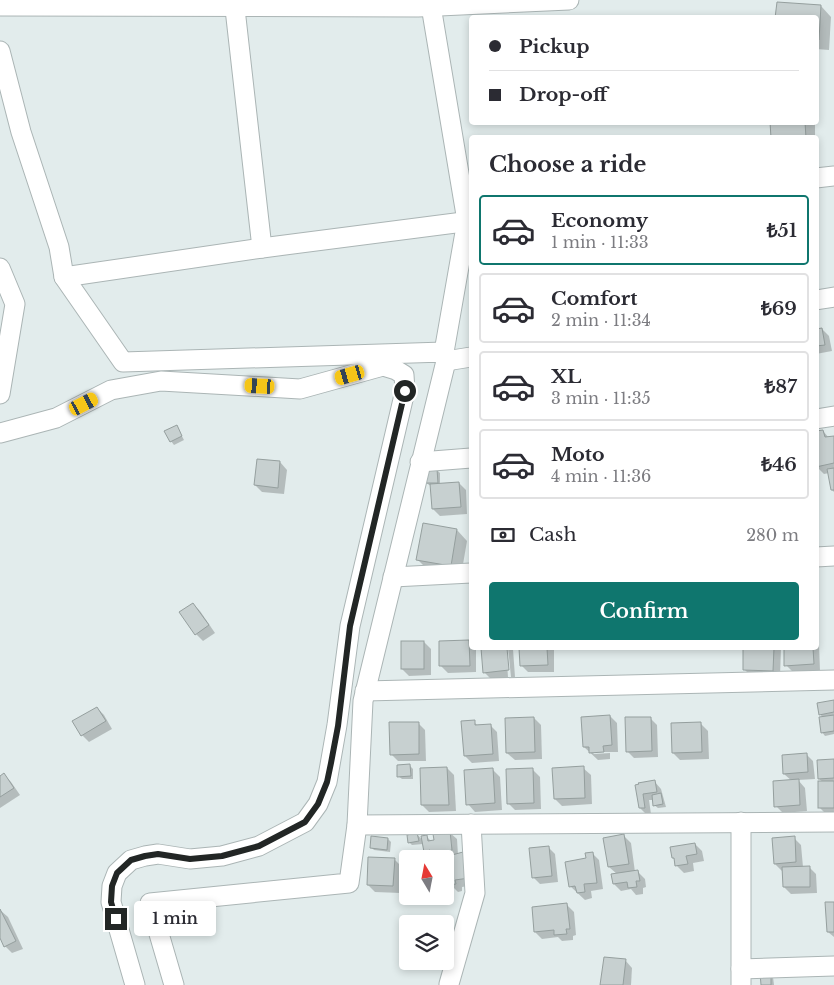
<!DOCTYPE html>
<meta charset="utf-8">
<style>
:root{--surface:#fff;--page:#f2f2f3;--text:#2b2b33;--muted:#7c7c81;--line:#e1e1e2;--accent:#0f766e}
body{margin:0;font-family:"Libre Baskerville",serif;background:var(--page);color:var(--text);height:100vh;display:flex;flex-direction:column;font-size:19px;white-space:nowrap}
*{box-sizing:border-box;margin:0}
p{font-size:16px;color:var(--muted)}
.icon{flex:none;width:28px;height:28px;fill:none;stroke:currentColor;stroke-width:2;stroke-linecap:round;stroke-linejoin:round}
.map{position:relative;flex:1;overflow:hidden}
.sheet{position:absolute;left:469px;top:135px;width:350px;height:515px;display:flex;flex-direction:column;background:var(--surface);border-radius:5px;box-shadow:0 2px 8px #0003}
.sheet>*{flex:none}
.top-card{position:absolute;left:469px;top:15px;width:350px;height:110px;border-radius:5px;box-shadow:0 2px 8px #0003;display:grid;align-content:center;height:110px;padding:0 20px;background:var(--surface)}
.needle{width:32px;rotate:350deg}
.tools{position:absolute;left:399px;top:850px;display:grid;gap:10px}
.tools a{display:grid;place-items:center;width:55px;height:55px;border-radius:5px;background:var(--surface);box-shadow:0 2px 8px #0003;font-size:25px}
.end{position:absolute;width:22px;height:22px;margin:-11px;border:6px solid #222625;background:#fff;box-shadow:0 0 0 2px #fff}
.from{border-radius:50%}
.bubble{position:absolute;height:35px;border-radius:5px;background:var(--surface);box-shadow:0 2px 8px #0003;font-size:16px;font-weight:600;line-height:35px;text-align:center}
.car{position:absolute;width:15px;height:30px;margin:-15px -8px;border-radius:6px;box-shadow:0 0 4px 1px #0007;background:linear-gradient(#f5c518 24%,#345 0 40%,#f5c518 0 76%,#345 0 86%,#f5c518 0)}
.top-card b{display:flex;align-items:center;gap:18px;height:48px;font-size:19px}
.top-card b+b{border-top:1px solid var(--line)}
.top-card i{width:12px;height:12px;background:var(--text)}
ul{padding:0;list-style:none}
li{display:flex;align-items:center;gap:15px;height:70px;margin:0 10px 8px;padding:0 10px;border:2px solid var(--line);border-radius:5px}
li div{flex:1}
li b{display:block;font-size:19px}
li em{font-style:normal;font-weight:600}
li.on{border-color:var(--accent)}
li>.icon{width:45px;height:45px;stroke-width:1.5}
h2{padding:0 20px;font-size:22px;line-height:60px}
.pay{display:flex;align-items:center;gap:12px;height:55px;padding:0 20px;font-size:19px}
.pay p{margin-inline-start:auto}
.action{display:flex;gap:10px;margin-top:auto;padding:10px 20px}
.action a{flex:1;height:58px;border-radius:5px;background:var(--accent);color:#fff;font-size:20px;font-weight:600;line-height:58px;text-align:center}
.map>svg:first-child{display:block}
.shadow{fill:#0003;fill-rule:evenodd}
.building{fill:#c7d0d0;stroke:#959f9e}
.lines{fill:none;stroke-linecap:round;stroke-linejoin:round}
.street-casing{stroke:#abb5b5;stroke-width:21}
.street{stroke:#fff;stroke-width:19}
.route{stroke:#222625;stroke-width:6}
</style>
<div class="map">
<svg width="834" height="985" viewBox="0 0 834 985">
<rect width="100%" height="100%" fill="#e2ecec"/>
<g class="shadow">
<path d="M821,6L831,17L829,50L816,49V18Z"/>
<path d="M771,122H813L815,124V138H772Z"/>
<path d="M816,222L818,241H816Z"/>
<path d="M822,329L829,336L832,351L816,354V330Z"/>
<path d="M177,427L184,440L174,445L171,441Z"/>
<path d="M823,431L829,438L834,437V492L832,490L829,473L824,474L817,467Z"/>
<path d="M280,462L287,470L284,494L262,492L255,485Z"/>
<path d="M437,470L440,473V485L459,483L466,490L467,514L440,516L433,509L431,486L426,483Z"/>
<path d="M457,530L467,541L461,576L429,571L418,560Z"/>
<path d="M193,604L200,611L215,633L203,641L196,634Z"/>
<path d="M816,640L819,643L820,671L793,672L786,665L785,648H816Z"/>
<path d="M469,641L471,644V648L476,649V672L448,673L441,666Z"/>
<path d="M424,642L431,649V675L409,676L402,669Z"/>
<path d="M482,648H512L513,649L515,677L491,679L484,672ZM506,648H508L511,677H508Z"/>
<path d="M521,648H551L554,650V672H528L521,665Z"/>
<path d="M744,648H781L780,677L751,676L744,669Z"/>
<path d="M834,701V734L825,736L822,732L823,718L820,714Z"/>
<path d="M97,708L104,715L112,729L89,742L82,735Z"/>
<path d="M610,716L617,723L618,752H592L594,754L610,753V759L598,760L584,747Z"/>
<path d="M534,718L541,725L542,759L515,760L507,753Z"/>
<path d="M650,718L657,725L658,757L634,758L627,751Z"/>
<path d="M474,722L478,726L490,725L497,732L499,761L472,763L465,756Z"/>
<path d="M418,723L425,730L426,761H398L391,754Z"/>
<path d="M701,724L708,731L709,759L680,760L673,753Z"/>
<path d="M806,754L813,761L815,779L798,780L805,788L807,811L783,813L776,806L792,781L784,774Z"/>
<path d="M834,760V815H827L820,808L823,782L819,779Z"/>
<path d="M410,766L413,769V779H402L398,776Z"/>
<path d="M447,768L454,775L456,811L429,812L422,805Z"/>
<path d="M583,768L591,775L592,804L562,806L555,799Z"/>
<path d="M492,769L500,777L502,810L475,812L468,804Z"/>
<path d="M533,770L540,777L541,809L515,810L508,803Z"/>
<path d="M4,775L11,782L20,795L0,808V778Z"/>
<path d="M654,781L661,789L666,807L658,808L654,805V800H649L651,814L647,815L640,808L636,786Z"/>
<path d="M449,832L457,839L458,855L475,885L462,887V891L458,892L454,888H450L445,883V859L432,858L425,851L423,844L412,845L409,842L417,834L423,841L426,836L432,842ZM453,858L454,865L448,859Z"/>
<path d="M624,836L631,843L635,872H638L645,879L646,887L643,888V894L636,895L631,889L621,891L614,884L613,875L617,874L609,867L605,839Z"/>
<path d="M794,838L801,845L803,867H809L816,874L817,893L791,894L784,887L782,871L775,864Z"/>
<path d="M388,839L391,842L390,852L374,850L371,847Z"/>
<path d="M695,844L702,851L704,861L693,863L694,871L684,873L677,866L676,861L673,858Z"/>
<path d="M548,847L555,854L558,882L540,884L533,877Z"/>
<path d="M592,853L599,860L603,889L591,891L592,898L585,900L570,886Z"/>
<path d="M394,859L401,866L400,893L375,892L368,885Z"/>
<path d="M834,903V937L828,932Z"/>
<path d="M567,905L574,912L576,935L573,936V940L562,941L558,937L542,939L535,932Z"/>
<path d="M0,910L8,917L23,949L12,953L5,946L0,935Z"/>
<path d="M625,960L632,968L631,985H602Z"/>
<path d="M762,974L773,977L774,985H762Z"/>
</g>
<g class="building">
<path d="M777,2L821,5L819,40H816V18H775Z"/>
<path d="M770,122H805L806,138H771Z"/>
<path d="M822,328L825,345L816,346V329Z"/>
<path d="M177,425L182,436L170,442L164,431Z"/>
<path d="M823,430L825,437L834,436V463L816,467V431Z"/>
<path d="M257,459L280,461L278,488L254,485Z"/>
<path d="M834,468V490H831L827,469Z"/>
<path d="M424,469H437L438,483H425Z"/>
<path d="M459,482L461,507L432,509L430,484Z"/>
<path d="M423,523L457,529L451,566L416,560Z"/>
<path d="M193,603L209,625L195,635L179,612Z"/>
<path d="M469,640L470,666H439V641Z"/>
<rect x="401" y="641" width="23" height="28"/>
<path d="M481,648H507L509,670L483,673Z"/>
<path d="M519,648H547L548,665L520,666Z"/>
<path d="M743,648H774L773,671L743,670Z"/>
<path d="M784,648H813L814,664L784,666Z"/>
<path d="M834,700V712L819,715L817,703Z"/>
<path d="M97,707L106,721L81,736L72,721Z"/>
<path d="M610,715L612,745L603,746L604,752L589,753V747H583L581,717Z"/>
<path d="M834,715V731L821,733L819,717Z"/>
<path d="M534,717L535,752L506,753L505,718Z"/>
<path d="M625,717H651L652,751L626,752Z"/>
<path d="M475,720V725L491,724L493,754L464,756L461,721Z"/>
<path d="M389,722H419V754L390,755Z"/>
<path d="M701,722L702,752L672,753L671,723Z"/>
<path d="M807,753L808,772L783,774L782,755Z"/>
<path d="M834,759V778L818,779L817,760Z"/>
<path d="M410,764L411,776L397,777V765Z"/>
<path d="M584,766L585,798L554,799L552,768Z"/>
<path d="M447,767L449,805H421L420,768Z"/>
<path d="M493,768L495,803L466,805L464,770Z"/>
<path d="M533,768L534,803L507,804L506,769Z"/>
<path d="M4,773L14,788L0,797V776Z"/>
<path d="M799,779L800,805L774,807L773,781Z"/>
<path d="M655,780L657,792L643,794L645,808H639L635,785L639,784L638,783Z"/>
<rect x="818" y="781" width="16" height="27"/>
<path d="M661,793L663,804L653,806L652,795Z"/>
<path d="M450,831L452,850L431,855L430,850L424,852L421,836L427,835L428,841L434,840L433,834Z"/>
<path d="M417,833L419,841L408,843L407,835Z"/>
<path d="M624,834L629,864L608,867L603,838Z"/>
<path d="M371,836L388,838L387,850L370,848Z"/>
<path d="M795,836L796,862L774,864L772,838Z"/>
<path d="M695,843L697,854L686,856L688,864L675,866L674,858H672L670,847Z"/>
<path d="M549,846L552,876L532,878L529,848Z"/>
<path d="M463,852L469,878L455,880L456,884L449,885V881L445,882V859L438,858L448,857L449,865H453L452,855Z"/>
<path d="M593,852L597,883L584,884L585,892L577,893L575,886L569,887L565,862L586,858L585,853Z"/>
<path d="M368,857L395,858L393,886L367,885Z"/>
<path d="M810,866V887H783L782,867Z"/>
<path d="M638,870L640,881H636L637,887L628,888L627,882L613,884L611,874Z"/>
<path d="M825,902H834V932H827Z"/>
<path d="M567,903L570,929H566L567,934L554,935V930L534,932L532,907Z"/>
<path d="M0,909L16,941L4,947L0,938Z"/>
<path d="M604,957L626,959L623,985H600Z"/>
<path d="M760,973H771V985H761Z"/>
</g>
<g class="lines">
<g class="street-casing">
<g id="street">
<path d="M234,0L262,248"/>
<path d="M430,0L467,221L444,352"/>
<path d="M0,6L418,7L569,0"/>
<path d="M0,51L21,132L59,247L64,277L123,362L444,352L446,361L363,701L357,825L349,883L150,903L174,985"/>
<path d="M816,178L834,176"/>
<path d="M0,268L15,304L0,394"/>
<path d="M64,277L262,248L471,221"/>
<path d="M816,300L834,297"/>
<path d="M446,361L471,357"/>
<path d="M816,419L834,416"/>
<path d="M0,433L56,418L111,390L161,381L300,389L383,366L396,370L404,375L405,391L350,626L337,725L327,782L318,804L305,822L259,846L222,856L190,859L158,854L145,856L131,860L117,873L112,886L111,902L135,985"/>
<path d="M420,462L471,458"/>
<path d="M816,557L834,556"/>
<path d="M393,577L471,573"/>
<path d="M365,691L834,680"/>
<path d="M357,825L834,822"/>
<path d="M741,969V822"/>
<path d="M449,984L475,893L471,824"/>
<path d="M741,985V969L834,966"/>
</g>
</g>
<use href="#street" class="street"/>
</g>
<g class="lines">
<path class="route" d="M116,919L111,902L112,886L117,873L131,860L145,856L158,854L190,859L222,856L259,846L305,822L318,804L327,782L331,763L338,726L350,626L405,391"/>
</g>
</svg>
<div class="tools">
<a><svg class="needle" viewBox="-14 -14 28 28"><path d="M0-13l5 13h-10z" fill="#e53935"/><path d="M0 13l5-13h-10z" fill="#7c7c81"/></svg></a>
<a><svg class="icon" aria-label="layers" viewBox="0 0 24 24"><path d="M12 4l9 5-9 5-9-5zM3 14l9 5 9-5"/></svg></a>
</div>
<i class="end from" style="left:405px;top:391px"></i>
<i class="end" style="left:116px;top:919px"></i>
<div class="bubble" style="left:134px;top:901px;width:82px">1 min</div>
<i class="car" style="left:350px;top:375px;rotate:254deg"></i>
<i class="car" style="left:260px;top:386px;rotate:273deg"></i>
<i class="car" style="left:84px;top:404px;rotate:63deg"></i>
<div class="top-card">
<b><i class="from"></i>Pickup</b>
<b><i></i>Drop-off</b>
</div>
<section class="sheet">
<h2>Choose a ride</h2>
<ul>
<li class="on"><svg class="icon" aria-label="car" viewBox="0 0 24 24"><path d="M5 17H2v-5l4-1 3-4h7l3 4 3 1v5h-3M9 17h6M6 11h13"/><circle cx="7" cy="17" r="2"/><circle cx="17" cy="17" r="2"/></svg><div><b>Economy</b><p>1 min · 11:33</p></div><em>₺51</em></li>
<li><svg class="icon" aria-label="car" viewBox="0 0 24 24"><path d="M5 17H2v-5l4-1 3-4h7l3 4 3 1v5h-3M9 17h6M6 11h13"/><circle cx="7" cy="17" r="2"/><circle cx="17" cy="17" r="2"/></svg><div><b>Comfort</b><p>2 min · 11:34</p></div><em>₺69</em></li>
<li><svg class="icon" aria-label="car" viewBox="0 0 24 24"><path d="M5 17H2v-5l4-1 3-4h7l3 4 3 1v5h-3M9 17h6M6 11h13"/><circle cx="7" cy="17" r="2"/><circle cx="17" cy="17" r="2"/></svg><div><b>XL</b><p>3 min · 11:35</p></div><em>₺87</em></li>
<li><svg class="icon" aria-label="car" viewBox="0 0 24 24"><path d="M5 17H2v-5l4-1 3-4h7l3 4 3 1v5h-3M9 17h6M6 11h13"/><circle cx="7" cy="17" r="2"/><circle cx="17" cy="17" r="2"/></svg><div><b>Moto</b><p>4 min · 11:36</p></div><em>₺46</em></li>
</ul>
<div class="pay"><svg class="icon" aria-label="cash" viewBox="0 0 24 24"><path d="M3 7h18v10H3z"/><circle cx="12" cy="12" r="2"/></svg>Cash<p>280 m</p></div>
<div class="action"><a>Confirm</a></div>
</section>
</div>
